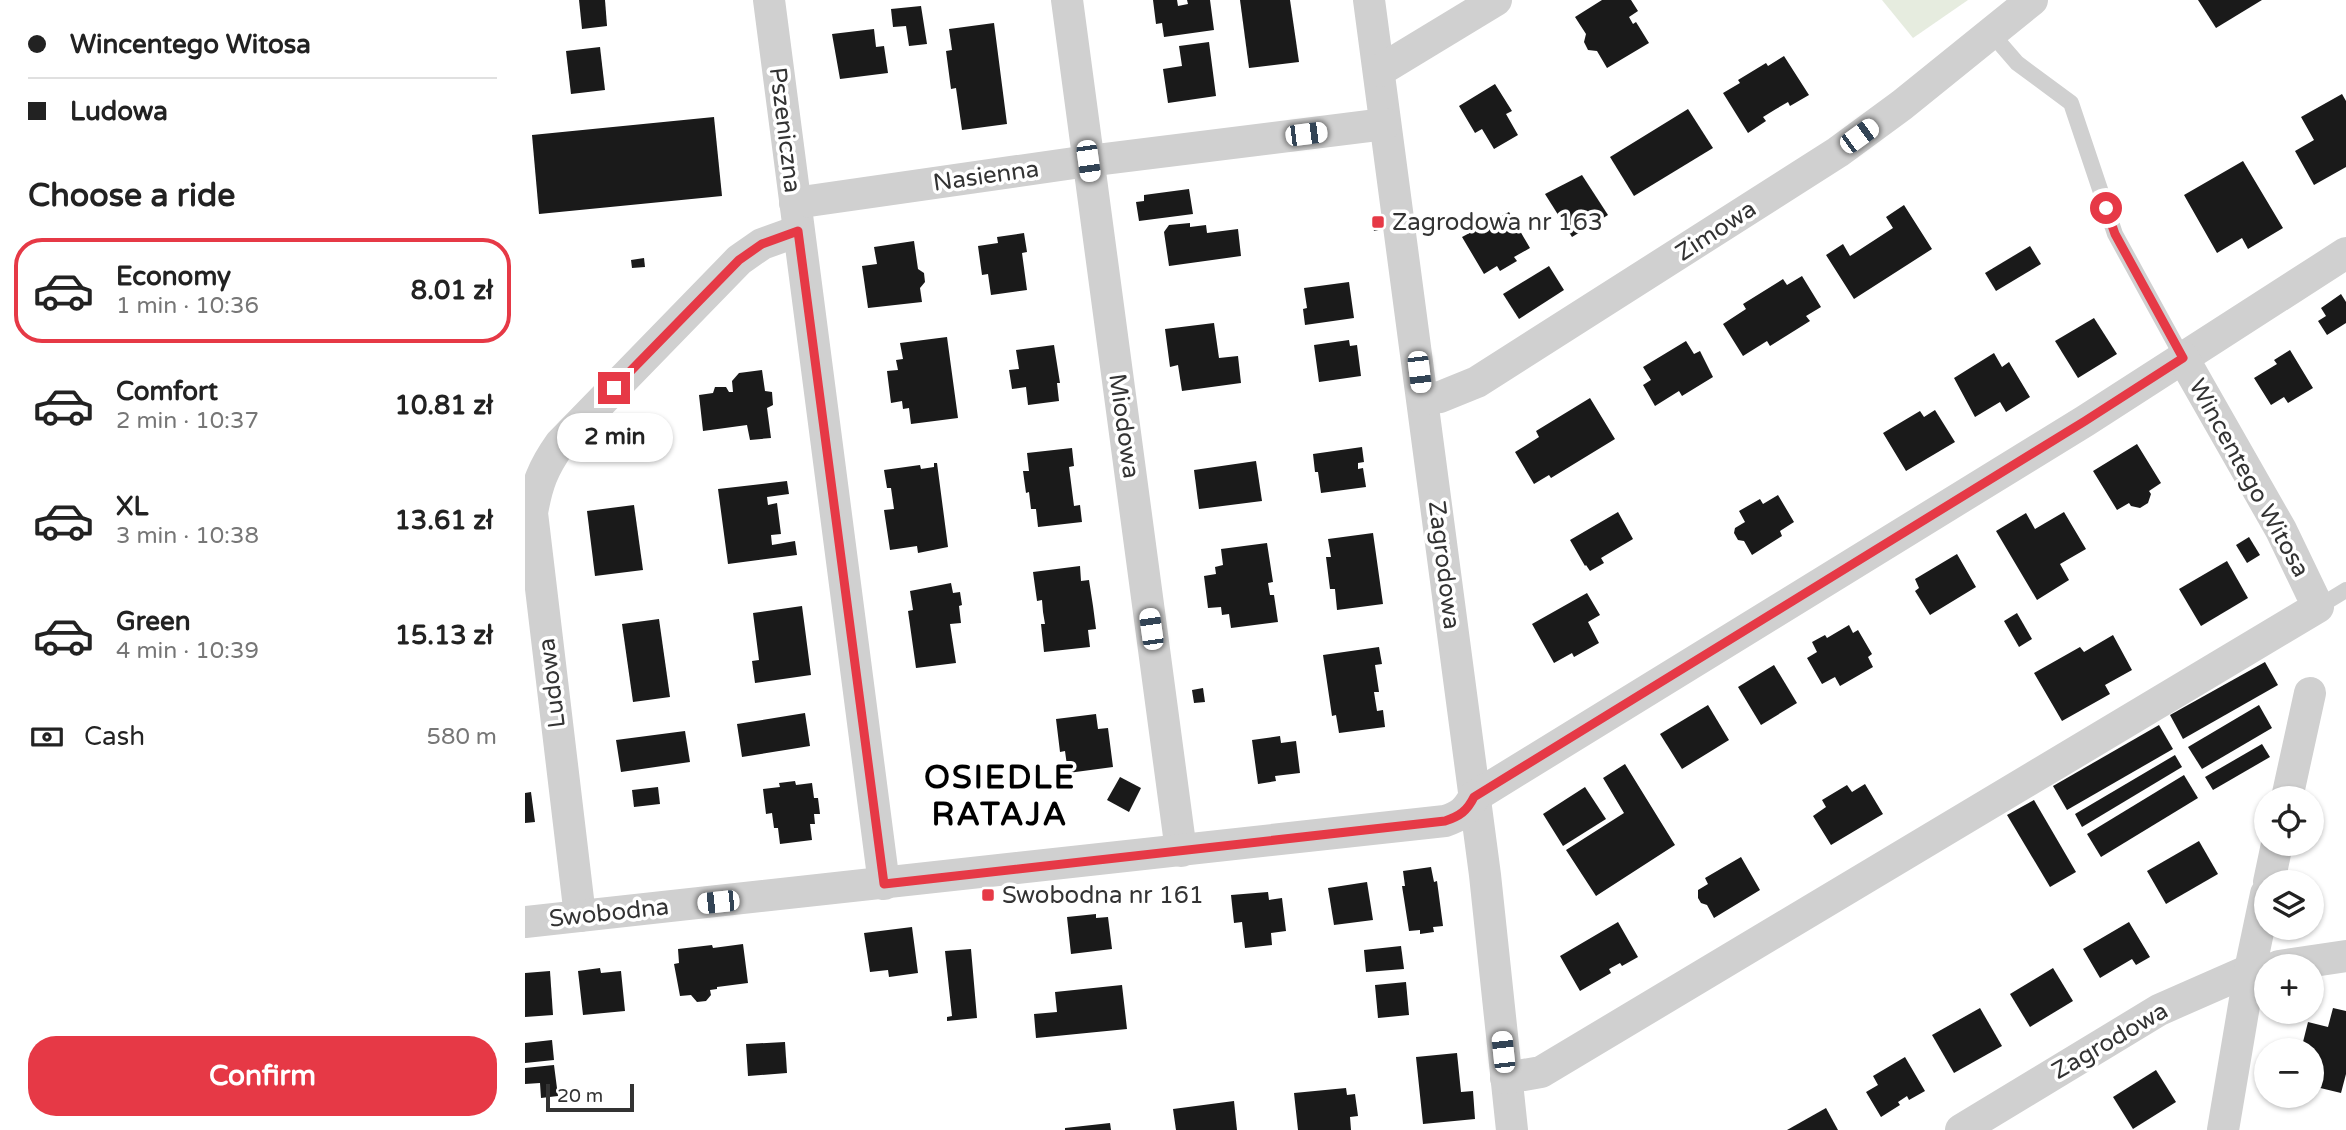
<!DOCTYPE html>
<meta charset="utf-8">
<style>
:root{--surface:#fff;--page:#f6f6f6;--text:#222;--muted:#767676;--line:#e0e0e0;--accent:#e63946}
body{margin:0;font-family:"Varela Round",sans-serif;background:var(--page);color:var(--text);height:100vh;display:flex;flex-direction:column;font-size:26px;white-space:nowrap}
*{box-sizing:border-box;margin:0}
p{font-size:23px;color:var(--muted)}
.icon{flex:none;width:38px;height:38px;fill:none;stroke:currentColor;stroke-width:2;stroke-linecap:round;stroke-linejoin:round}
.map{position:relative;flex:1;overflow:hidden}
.side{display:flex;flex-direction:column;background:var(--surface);width:525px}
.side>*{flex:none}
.banner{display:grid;align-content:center;height:154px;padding:0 28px;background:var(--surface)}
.buttons{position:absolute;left:1729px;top:786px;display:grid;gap:14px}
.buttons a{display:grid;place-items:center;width:70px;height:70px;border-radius:50%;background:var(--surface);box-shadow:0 2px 5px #0004;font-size:35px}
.scale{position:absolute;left:21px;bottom:18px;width:88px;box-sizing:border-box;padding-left:7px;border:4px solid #333;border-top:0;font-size:19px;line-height:24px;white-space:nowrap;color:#333;-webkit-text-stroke:5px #fff;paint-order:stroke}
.end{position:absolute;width:32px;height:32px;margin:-16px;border:9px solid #e63946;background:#fff;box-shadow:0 0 0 4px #fff}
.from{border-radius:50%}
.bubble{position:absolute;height:49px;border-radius:24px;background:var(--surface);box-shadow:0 2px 5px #0004;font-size:23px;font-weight:800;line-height:49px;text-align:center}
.car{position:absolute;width:21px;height:42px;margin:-21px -10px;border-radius:9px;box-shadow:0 0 5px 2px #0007;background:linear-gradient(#fff 24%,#345 0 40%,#fff 0 76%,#345 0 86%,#fff 0)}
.banner b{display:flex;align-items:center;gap:24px;height:66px;font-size:26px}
.banner b+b{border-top:2px solid var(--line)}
.banner i{width:18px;height:18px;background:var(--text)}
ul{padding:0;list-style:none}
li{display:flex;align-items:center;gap:21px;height:105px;margin:0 14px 10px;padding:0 14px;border:4px solid transparent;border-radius:28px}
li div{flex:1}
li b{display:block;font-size:26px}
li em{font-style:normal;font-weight:800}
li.selected{border-color:var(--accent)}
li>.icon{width:63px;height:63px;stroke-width:1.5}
h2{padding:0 28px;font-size:32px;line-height:84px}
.pay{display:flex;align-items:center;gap:18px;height:77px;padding:0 28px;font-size:26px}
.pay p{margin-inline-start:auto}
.primary-button{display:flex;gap:14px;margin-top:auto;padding:14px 28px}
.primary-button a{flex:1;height:80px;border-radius:28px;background:var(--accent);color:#fff;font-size:28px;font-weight:800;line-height:80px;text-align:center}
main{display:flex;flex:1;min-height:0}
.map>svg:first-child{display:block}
.green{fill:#e6ecdf}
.building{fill:#1a1a1a}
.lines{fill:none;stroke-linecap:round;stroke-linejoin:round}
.service{stroke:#d0d0d0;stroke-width:16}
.minor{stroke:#d0d0d0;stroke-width:32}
.route{stroke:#e63946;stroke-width:9}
.poi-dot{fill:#e63946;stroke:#fff;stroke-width:2.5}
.labels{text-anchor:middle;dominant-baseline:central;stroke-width:7;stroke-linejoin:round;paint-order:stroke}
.street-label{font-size:24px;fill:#333;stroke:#fff}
.poi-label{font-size:24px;fill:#333;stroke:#fff;text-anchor:start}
.district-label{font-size:32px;font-weight:bold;letter-spacing:2px;fill:#000;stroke:#fff}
</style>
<main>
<section class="side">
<div class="banner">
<b><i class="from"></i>Wincentego Witosa</b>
<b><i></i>Ludowa</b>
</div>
<h2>Choose a ride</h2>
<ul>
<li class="selected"><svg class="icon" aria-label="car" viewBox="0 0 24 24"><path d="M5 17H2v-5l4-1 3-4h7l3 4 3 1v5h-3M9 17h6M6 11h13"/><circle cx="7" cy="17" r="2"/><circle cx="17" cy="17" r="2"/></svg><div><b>Economy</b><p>1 min · 10:36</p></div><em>8.01 zł</em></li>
<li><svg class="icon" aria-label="car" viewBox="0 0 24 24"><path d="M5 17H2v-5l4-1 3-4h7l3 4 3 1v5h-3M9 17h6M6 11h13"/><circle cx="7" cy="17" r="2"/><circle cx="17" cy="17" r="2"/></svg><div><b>Comfort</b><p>2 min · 10:37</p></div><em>10.81 zł</em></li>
<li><svg class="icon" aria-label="car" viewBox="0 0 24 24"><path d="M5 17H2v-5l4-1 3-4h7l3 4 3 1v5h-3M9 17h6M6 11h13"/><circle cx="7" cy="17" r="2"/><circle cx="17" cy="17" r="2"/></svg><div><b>XL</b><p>3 min · 10:38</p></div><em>13.61 zł</em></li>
<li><svg class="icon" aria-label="car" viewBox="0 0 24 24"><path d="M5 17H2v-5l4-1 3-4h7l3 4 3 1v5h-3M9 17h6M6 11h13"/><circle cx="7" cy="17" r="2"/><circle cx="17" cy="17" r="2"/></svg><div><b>Green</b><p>4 min · 10:39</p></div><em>15.13 zł</em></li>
</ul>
<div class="pay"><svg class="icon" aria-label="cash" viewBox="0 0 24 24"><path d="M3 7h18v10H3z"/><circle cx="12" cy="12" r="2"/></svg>Cash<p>580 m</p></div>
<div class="primary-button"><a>Confirm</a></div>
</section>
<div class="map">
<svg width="1821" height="1130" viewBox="0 0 1821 1130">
<rect width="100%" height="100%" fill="#fff"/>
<path class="green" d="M1357,0H1443L1388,38Z"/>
<g class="building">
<path d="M54,0H80L82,26L57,29Z"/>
<path d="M628,0H652L653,6L663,4L662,0H685L689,30L639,37L637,23L631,24Z"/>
<path d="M715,0H765L774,62L724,68Z"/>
<path d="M1077,0H1106L1113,11L1104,17L1108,24L1111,22L1124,43L1082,68L1072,51L1063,50L1059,42L1061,34L1050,17Z"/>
<path d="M1673,0H1737L1691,28Z"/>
<path d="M396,6L402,44L384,46L381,26L368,27L366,9Z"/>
<path d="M469,23L482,124L437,130L431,88L426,89L421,51L427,50L424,29Z"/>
<path d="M349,29L351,47L359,46L363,73L315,79L307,34Z"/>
<path d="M684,42L691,96L643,103L638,69L657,66L654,46Z"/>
<path d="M75,47L80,90L46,94L41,51Z"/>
<path d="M1259,56L1284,95L1265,106L1263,102L1251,109L1238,117L1241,121L1223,133L1198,93L1215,83L1213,80L1241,63L1243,66Z"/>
<path d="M970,84L987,111L981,114L993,135L969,149L957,129L950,133L934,106Z"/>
<path d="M1817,94L1821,101V167L1789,185L1770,151L1789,140L1776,117Z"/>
<path d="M1163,109L1188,148L1109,196L1085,157Z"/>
<path d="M189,117L197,196L14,214L7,135Z"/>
<path d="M1718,161L1758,228L1723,249L1717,238L1692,253L1659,195Z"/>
<path d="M1057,175L1083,215L1047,237L1020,194Z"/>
<path d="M664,189L668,214L614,221L611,202L619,201V195Z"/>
<path d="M1379,205L1407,249L1329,299L1301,255L1318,244L1325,256L1368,228L1361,217Z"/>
<path d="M984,212L1005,248L989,257L992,261L975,271L972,266L959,274L937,237Z"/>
<path d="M856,215L858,229L849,231L846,217Z"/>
<path d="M665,223V227L681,225L682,233L713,229L716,256L644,266L639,232L644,225Z"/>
<path d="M499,233L502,252L497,253L502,290L466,295L463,274L457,275L453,246L473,243L472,237Z"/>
<path d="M389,241L393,269L399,273L400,282L395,288L397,302L343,308L337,266L352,264L349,247Z"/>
<path d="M1505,246L1516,264L1471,291L1460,273Z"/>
<path d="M119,258L120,267L107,268L106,260Z"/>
<path d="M1024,266L1039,290L994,319L978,294Z"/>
<path d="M1277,276L1296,307L1281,316L1285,321L1245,346L1242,341L1218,356L1198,324L1221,309L1218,304L1258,279L1262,285Z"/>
<path d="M824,282L829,318L780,325L778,309L782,308L779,288Z"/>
<path d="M1816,294L1821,302V323L1802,335L1793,321L1801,316L1796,308Z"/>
<path d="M1569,318L1592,354L1553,378L1530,341Z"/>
<path d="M689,323L694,358L713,356L716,383L657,391L653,365L645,367L640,329Z"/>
<path d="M422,337L433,418L386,424L384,408L378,409L377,401L366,403L362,371L373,370L371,360L378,359L375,343Z"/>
<path d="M824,340L825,346L832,345L836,376L794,382L789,345Z"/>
<path d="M1161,341L1169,354L1175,351L1188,377L1157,396L1154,391L1130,406L1118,385L1126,380L1118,367Z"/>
<path d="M529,345L535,383H532L534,401L503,405L501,387L487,389L484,370L494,369L491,350Z"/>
<path d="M1765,350L1788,388L1763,403L1759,397L1746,405L1729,378L1752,364L1749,360Z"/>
<path d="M1469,353L1477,367L1484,362L1505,397L1481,412L1475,402L1450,417L1429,378Z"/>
<path d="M237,370L240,391L247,392L248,405L242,408L246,438L225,440L222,425L178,431L174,395L188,393L190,387H201L204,392H208L207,381L214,373Z"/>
<path d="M1065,398L1090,439L1026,478L1024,475L1009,484L990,452L1014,437L1011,431Z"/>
<path d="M1410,410L1430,442L1381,471L1358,433L1395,411L1399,417Z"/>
<path d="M1612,444L1636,483L1624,491L1626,494L1623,503L1615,508L1606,506L1604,503L1592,510L1568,471Z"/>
<path d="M837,447L839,462L833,463V469L838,468L841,487L796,493L793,472H790L788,454Z"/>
<path d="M547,448L549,466L544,467L549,506L555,505L557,522L513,527L511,509H506L504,492L501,493L498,471H504L502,453Z"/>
<path d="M731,461L737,501L674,509L669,470Z"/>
<path d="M409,463H412L423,547L393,553L392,546L365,550L359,510L369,509L366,488H362L359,470L395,465L396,469L409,467Z"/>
<path d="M262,481L264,494L242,497L243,505L252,503L256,534L246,535L247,545L270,541L272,555L203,564L193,489Z"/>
<path d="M1253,495L1269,522L1255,531L1257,536L1227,555L1219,541L1213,540L1209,533L1210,528L1220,522L1214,511L1235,499L1238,504Z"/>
<path d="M109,505L118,570L70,576L62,511Z"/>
<path d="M1093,512L1108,539L1076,558L1079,563L1065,571L1061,565L1060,566L1045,540Z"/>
<path d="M1539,512L1561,549L1535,564L1544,580L1512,600L1471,531L1501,513L1510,529Z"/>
<path d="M848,533L858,604L812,610L810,589H805L801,557H806L803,539Z"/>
<path d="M1724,537L1735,555L1722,563L1711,545Z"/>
<path d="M742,543L748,582L743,583L745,595H749L753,622L706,628L704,614L697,615L696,607L683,608L679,576L691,574L690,567L698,565L696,549Z"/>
<path d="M1432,554L1451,587L1405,615L1390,591L1394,588L1390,579Z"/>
<path d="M1702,561L1723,598L1676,626L1654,589Z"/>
<path d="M555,566L556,581L564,580L568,606L571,629L563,630L565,647L519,652L516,624H520L518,612L517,600L512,601L508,572Z"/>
<path d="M426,583L428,593L435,592L437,605L434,606L436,623L425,624L431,663L391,668L383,611L388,610L385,591Z"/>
<path d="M1062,593L1075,615L1063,622L1074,643L1049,657L1047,653L1029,663L1007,624Z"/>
<path d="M277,606L286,675L230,683L227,661L234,660L228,613Z"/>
<path d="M1492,613L1507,639L1494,647L1479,621Z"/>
<path d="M134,619L145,697L108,702L97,624Z"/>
<path d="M1324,625L1328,633L1333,630L1347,654L1343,657L1348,667L1315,686L1310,677L1297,684L1282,658L1292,652L1287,642L1300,635L1302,638Z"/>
<path d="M1588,635L1607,670L1580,685L1585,694L1537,721L1509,673L1555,647L1559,652Z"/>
<path d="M854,647L857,664L850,665L854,692H849L852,711L858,710L860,727L814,733L811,715L807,716L798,655Z"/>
<path d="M1740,662L1753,685L1658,739L1645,715Z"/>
<path d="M1249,665L1272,703L1236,725L1213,687Z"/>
<path d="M678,688L680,702L669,703L667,690Z"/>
<path d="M1183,705L1204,740L1157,769L1135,734Z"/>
<path d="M1734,705L1747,728L1677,769L1663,747Z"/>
<path d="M280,713L285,746L217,757L212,724Z"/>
<path d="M571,714L573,729L583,728L588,767L543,773L540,751L535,752L531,719Z"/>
<path d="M1634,725L1648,749L1542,810L1528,786Z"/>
<path d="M160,731L165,762L96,772L91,740Z"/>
<path d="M755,736L756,743L771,741L775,773L750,776L751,781L733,784L727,740Z"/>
<path d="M1737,744L1745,757L1688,790L1680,777Z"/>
<path d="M1650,755L1657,767L1557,827L1550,814Z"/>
<path d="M1100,764L1150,845L1071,896L1041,850L1099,813L1078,778Z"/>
<path d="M1659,775L1673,798L1576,857L1562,834Z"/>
<path d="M595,777L616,788L604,812L582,800Z"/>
<path d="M270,781L271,785L287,783L289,798H293L295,814H289L290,824H285L287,840L255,844L253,828H249L247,813L241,814L238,789L255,787L254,783Z"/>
<path d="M1340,784L1358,814L1306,845L1288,816L1301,807L1297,800L1322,785L1327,792Z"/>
<path d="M133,787L135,804L109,807L107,790Z"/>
<path d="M1060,787L1081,819L1038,846L1018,814Z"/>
<path d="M6,792L10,822L0,823V793Z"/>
<path d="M1509,800L1551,872L1525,887L1482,815Z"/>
<path d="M1674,841L1693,874L1641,904L1622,871Z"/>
<path d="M1216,857L1235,890L1189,918L1182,905L1176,903L1173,898V890L1183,884L1180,878Z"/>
<path d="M906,867L909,882L912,881L918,926L908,927L909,932L895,934V930L884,931L877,886H880L878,871Z"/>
<path d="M842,882L848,920L809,925L803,888Z"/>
<path d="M743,892L744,900L757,898L761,931L746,933L747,945L720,948L717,922L709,923L706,895Z"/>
<path d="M571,914V918L583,917L587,949L546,954L542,917Z"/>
<path d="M1093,922L1113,957L1097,966L1095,963L1084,969L1086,973L1055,991L1035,956Z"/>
<path d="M1604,922L1625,957L1611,965L1607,959L1575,978L1558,949Z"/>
<path d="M387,927L393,973L364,977L363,970L345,972L339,933Z"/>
<path d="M218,944L223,983L192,987V989L185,990L186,995L181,1001L172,1002L166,995L155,996L149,964L154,963L153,949L187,945L188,948Z"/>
<path d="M876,946L879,969L841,972L839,950Z"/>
<path d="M446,949L452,1018L422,1021V1017L427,1016L420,951Z"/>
<path d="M75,968L76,973L96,971L100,1011L58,1015L53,971Z"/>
<path d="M1528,968L1548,1001L1505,1027L1485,994Z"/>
<path d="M25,971L28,1015L0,1017V973Z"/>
<path d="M881,982L884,1015L853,1018L850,985Z"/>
<path d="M597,985L602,1029L511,1038L509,1014L532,1012L530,992Z"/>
<path d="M1455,1008L1477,1046L1429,1073L1407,1035Z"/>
<path d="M1808,1008L1821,1011V1074L1816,1093L1787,1086V1050H1776L1783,1022L1803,1027Z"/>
<path d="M27,1040L29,1060L0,1063V1043Z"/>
<path d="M260,1042L262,1073L223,1076L221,1044Z"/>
<path d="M932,1053L936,1092L948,1091L950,1119L898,1124L891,1057Z"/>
<path d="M1380,1057L1400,1091L1384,1100L1382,1096L1373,1102L1375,1105L1356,1117L1341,1092L1353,1085L1348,1076Z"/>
<path d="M29,1065L33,1096L16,1098L15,1083L0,1084V1068Z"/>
<path d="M1631,1070L1651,1102L1608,1129L1588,1097Z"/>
<path d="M821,1088L822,1095L830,1094L833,1116L825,1117L826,1130H773L769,1093Z"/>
<path d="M709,1101L712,1130H651L648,1109Z"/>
<path d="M1301,1108L1313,1130H1262Z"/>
<path d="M585,1123L586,1130H540V1128Z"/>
</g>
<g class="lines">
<g class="service">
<path d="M1466,33L1492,63L1546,103L1590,234L1658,358"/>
<path d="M1793,607L1821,590"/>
</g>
<g class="minor">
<path d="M244,0L359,884"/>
<path d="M542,0L656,851"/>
<path d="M844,0L960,875L987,1130"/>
<path d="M854,71L971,0"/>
<path d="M270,203L563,161L860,124"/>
<path d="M898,399L915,397L952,382L1313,152L1377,105L1507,0"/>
<path d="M949,797L1560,421L1821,253"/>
<path d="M1762,798L1785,693"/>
<path d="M1744,882L1752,844"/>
<path d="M55,916L7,513C12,484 18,468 35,444L214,260L237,244L273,231"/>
<path d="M0,922L920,821C935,816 942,811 949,797"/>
<path d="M1754,966L1821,956"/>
<path d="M981,1078L1016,1072L1793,607L1756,530L1658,358"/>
<path d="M1436,1130L1634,1010L1725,970L1741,968"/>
<path d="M1698,1130L1725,970L1741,894"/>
</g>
</g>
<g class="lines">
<path class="route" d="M89,388L214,260L237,244L273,231L359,884L920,821C935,816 942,811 949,797L1560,421L1658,358L1590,234L1581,208"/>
</g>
<g class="poi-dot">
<rect x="846" y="215" width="14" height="14" rx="3.5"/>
<rect x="456" y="888" width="14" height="14" rx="3.5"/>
</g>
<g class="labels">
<g class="street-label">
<text transform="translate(260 130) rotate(83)">Pszeniczna</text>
<text transform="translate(461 176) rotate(-8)">Nasienna</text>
<text transform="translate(1191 231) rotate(-33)">Zimowa</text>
<text transform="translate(599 426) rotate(82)">Miodowa</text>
<text transform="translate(1724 478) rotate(61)">Wincentego Witosa</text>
<text transform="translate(919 565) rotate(83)">Zagrodowa</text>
<text transform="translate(27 683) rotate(-97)">Ludowa</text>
<text transform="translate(84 913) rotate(-6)">Swobodna</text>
<text transform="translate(1585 1041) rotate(-30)">Zagrodowa</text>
</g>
<g class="poi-label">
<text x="867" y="222">Zagrodowa nr 163</text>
<text x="477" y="895">Swobodna nr 161</text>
</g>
<g class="district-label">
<text x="475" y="778">OSIEDLE<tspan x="475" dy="37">RATAJA</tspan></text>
</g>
</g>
</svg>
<div class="buttons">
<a><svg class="icon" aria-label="locate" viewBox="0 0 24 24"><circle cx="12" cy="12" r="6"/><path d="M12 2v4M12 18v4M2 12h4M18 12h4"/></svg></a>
<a><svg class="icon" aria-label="layers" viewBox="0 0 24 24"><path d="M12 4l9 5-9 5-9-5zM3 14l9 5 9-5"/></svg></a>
<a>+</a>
<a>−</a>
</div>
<div class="scale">20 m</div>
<i class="end from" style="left:1581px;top:208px"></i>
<i class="end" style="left:89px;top:388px"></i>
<div class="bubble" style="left:32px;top:413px;width:116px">2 min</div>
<i class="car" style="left:781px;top:134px;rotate:83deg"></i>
<i class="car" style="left:1334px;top:136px;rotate:54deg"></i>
<i class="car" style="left:563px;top:161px;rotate:172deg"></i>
<i class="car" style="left:894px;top:372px;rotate:173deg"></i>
<i class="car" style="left:626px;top:629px;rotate:352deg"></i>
<i class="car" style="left:193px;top:902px;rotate:264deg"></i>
<i class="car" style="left:978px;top:1052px;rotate:354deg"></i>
</div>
</main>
